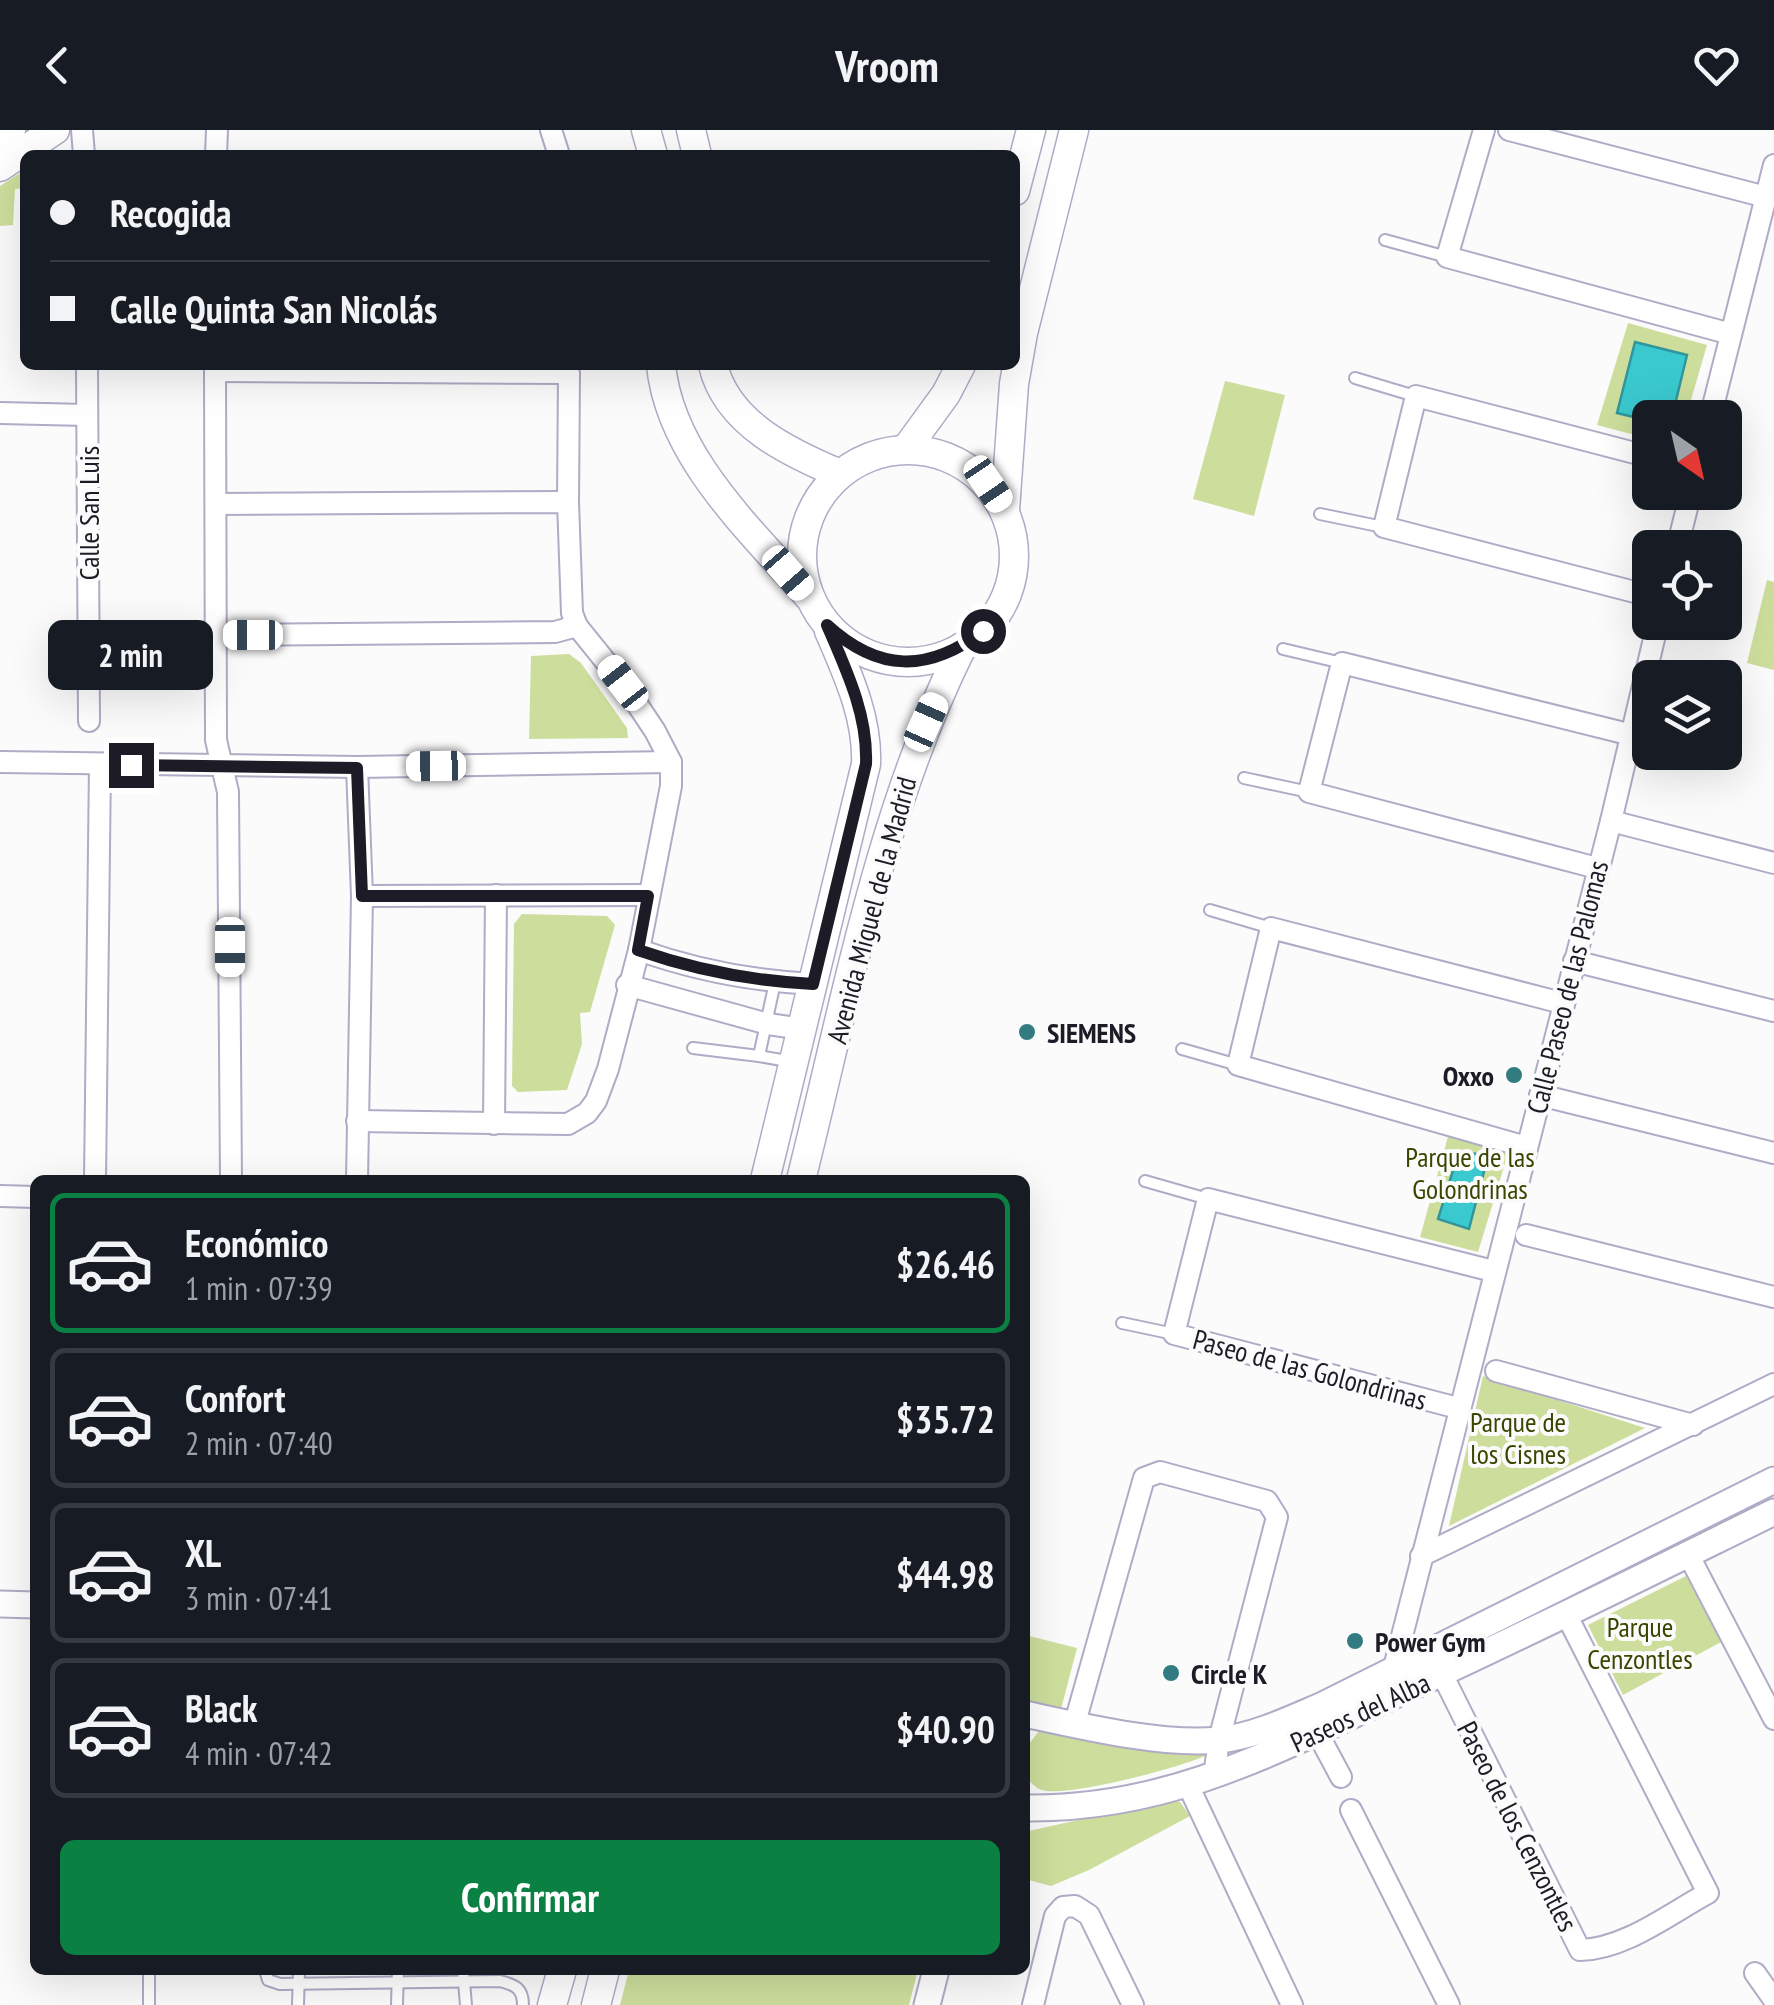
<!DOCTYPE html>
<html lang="es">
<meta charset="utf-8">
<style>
:root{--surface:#171b24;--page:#20242c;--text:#f1f3f6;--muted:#9ea1a6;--line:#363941;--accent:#0b8043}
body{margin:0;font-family:"PT Sans Narrow",sans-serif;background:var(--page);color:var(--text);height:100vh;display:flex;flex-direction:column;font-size:38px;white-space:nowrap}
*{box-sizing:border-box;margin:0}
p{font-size:32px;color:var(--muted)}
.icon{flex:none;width:55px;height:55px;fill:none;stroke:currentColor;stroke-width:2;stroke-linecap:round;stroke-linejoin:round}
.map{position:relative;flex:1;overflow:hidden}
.drawer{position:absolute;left:30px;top:1045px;width:1000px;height:800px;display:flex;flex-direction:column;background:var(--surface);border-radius:15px;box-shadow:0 10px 40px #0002}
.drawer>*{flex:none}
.banner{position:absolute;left:20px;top:20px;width:1000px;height:220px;border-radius:15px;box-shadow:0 10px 40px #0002;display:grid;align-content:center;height:220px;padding:0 30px;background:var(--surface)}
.needle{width:65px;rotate:146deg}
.fabs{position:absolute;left:1632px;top:270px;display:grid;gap:20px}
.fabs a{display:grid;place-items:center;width:110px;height:110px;border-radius:15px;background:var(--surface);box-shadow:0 10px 40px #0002;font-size:50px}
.end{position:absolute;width:45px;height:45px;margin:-22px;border:12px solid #1d1b25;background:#fff;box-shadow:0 0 0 5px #fff}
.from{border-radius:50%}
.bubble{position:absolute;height:70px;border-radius:15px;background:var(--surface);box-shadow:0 10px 40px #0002;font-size:32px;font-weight:700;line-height:70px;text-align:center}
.car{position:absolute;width:30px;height:60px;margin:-30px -15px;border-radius:12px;box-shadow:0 0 8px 2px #0007;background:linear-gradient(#fff 24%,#345 0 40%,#fff 0 76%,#345 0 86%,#fff 0)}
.banner b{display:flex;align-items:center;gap:35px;height:95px;font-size:38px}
.banner b+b{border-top:2px solid var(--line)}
.banner i{width:25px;height:25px;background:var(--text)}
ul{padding:18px 0 0;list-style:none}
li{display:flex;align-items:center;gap:30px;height:140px;margin:0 20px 15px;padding:0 10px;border:5px solid var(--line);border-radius:15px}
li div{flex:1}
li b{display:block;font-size:38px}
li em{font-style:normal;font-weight:700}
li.current{border-color:var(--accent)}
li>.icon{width:90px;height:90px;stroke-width:1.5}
.primary-button{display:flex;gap:20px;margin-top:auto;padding:20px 30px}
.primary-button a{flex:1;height:115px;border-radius:15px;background:var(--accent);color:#fff;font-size:40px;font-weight:700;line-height:115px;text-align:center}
header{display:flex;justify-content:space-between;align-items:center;height:130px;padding:0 30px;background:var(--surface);font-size:45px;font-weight:700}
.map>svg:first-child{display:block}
.green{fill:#cdde9c}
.water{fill:#3ac9cf;stroke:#31959c;stroke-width:2.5}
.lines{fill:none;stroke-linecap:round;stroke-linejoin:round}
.service-casing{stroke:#b0abc6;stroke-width:14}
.minor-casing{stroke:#b0abc6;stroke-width:24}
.tertiary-casing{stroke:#b0abc6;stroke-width:29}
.secondary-casing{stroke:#b0abc6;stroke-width:31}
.service{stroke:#fff;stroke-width:10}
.minor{stroke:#fff;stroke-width:20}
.tertiary{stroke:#fff;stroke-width:25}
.secondary{stroke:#fff;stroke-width:28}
.route{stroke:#1d1b25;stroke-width:12}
.poi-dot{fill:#327b80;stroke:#fafbfa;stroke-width:4}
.labels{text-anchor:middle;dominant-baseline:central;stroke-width:8;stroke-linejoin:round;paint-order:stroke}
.street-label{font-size:28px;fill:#1d1b25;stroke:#fafbfa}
.poi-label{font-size:28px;font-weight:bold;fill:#1d1b25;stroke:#fafbfa;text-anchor:start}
.park-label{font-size:28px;fill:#394600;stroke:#fafbfa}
</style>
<header><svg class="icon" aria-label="back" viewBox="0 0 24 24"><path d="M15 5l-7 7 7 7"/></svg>Vroom<svg class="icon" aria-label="heart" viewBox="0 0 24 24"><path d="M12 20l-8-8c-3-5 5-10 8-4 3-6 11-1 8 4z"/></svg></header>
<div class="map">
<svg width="1774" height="1875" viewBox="0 0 1774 1875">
<rect width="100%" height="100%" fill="#fafbfa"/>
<g class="green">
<path d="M25,40V58L15,59L13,95L0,96V56Z"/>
<path d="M1628,193L1707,215L1686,287L1650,288V309L1597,295Z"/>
<path d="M1225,251L1285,265L1254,386L1193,369Z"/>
<path d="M1767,450L1774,452V540L1747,533Z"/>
<path d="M569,524L581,533L627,598L628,608L529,609L531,526Z"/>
<path d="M522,784L607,786L615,795L590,882L580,883L582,914L567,960L518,962L512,956L514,794Z"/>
<path d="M1449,1003L1509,1020L1478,1122L1420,1107Z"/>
<path d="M1483,1246L1645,1298L1449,1396Z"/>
<path d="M1686,1446L1721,1512L1623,1565L1588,1495Z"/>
<path d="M1025,1505L1077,1518L1061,1579L1025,1570Z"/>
<path d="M1040,1600L1206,1617L1207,1625C1183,1637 1065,1668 1042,1660C1035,1658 1029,1651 1025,1645V1619Z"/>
<path d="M1167,1670L1180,1672L1190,1686L1089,1740L1051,1756L1025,1749V1704L1029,1701Z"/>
<path d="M629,1840H918L909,1875H620Z"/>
</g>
<g class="water">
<path d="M1635,212L1687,225L1672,287L1650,288V291L1617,283Z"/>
<path d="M1459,1021L1488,1026L1469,1099L1438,1089Z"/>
</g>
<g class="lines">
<g class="service-casing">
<g id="service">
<path d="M1385,110L1447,127"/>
<path d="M1355,248L1415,266"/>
<path d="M1320,384L1383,397"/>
<path d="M1283,519L1342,533"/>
<path d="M1244,648L1309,662"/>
<path d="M1210,780L1271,798"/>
<path d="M693,918L759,926L775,852"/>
<path d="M1182,919L1238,935"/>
<path d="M759,926L793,932"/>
<path d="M1145,1051L1208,1069"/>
<path d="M1122,1193L1174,1204"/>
<path d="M149,1840V1875"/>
<path d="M265,1840L268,1850L280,1854L500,1851C515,1855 523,1858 523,1875"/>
<path d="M463,1840L466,1875"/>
<path d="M298,1875L299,1840"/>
<path d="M397,1875L398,1840"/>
</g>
</g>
<g class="minor-casing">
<g id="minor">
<path d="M82,0L84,25"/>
<path d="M551,0L559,25"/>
<path d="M1484,0L1447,127L1731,204"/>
<path d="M1509,0L1766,67"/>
<path d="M216,25L217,0"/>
<path d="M87,235L89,591"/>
<path d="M215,235L216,610L228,662L231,1050"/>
<path d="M215,241L569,243L568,372"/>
<path d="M0,283L87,285"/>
<path d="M1710,288L1774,35"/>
<path d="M1650,327L1416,266L1384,397L1650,466"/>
<path d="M216,374L568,372L572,483L577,496L623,553L655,601L671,632V656L639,820L608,939L596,971L587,983L568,994L357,991"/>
<path d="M1677,418L1691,362"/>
<path d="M215,505L555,502L577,496"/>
<path d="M0,632L357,637L671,632"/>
<path d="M1611,691L1774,733"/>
<path d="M1597,738L1309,662L1342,533L1632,605"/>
<path d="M362,766L648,765"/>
<path d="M639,820C695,840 753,851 813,854"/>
<path d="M1574,831L1774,881"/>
<path d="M627,855L768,894L803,899"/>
<path d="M1540,965L1774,1023"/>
<path d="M494,994L496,765"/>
<path d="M1526,1017L1238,935L1271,798L1562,873"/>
<path d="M95,1050L100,635"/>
<path d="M357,1050L362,766L357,637"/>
<path d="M0,1066L35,1067"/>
<path d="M1526,1105L1774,1167"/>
<path d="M1496,1241L1693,1295"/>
<path d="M1458,1278L1174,1204L1208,1069L1493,1141"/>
<path d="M1688,1424L1774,1589"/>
<path d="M1421,1426L1774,1254"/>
<path d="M1442,1544L1580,1820C1625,1819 1669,1784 1708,1763L1567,1486"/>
<path d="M1391,1549L1611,691L1658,492"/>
<path d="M1074,1596L1144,1348L1160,1342L1267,1371L1277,1387L1219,1610L1214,1646"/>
<path d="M1318,1604L1341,1647"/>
<path d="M1188,1655L1292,1875"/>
<path d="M1351,1680L1449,1875"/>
<path d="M1755,1843L1774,1870"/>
<path d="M1033,1875L1055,1786L1063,1777L1075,1776L1089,1785L1133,1875"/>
</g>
</g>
<g class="tertiary-casing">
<g id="tertiary">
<path d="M0,1474L35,1475"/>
<path d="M1025,1584C1080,1596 1164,1616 1219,1610C1255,1606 1290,1589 1323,1575L1774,1350"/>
<path d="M1025,1678C1173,1680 1283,1617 1412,1557C1534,1501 1654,1441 1774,1382"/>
<path d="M927,1875L936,1840"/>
</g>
</g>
<g class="secondary-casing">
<g id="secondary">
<path d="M646,0L653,25"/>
<path d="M691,0L697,25"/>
<path d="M0,7L11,0"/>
<path d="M0,37L55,0"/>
<path d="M1015,61L1031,0"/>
<path d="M661,235C670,327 751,400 808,466"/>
<path d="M713,235C727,294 790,323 840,344"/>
<path d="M906,319L946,264L961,235"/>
<circle cx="908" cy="426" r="106"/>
<path d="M1005,380L1014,254L1023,203L1074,0"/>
<path d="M765,1050L866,634C868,587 847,543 829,501"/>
<path d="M801,1050C846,871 879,684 962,517"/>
<path d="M552,1875L562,1840"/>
<path d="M596,1875L605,1840"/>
</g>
</g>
<use href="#service" class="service"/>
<use href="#minor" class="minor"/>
<use href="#tertiary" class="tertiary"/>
<use href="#secondary" class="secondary"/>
</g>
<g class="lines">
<path class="route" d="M131,635L357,638L362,766H648L638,820C695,840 753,851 813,854L866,634C868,585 846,539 827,495C878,542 928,543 983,501"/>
</g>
<g class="poi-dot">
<circle cx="1027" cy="902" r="10"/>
<circle cx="1514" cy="945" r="10"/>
<circle cx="1355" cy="1511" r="10"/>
<circle cx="1171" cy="1543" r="10"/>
</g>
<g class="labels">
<g class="street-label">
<text transform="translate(88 383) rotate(-90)">Calle San Luis</text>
<text transform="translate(871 780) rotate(-75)">Avenida Miguel de la Madrid</text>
<text transform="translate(1567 857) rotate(-76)">Calle Paseo de las Palomas</text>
<text transform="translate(1310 1239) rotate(15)">Paseo de las Golondrinas</text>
<text transform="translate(1360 1582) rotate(-25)">Paseos del Alba</text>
<text transform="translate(1518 1696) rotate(63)">Paseo de los Cenzontles</text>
</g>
<g class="poi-label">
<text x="1047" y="902">SIEMENS</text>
<text x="1494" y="945" text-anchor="end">Oxxo</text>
<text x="1375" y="1511">Power Gym</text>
<text x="1191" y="1543">Circle K</text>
</g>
<g class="park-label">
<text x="1470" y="1026">Parque de las<tspan x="1470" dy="32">Golondrinas</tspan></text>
<text x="1518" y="1291">Parque de<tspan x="1518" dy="32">los Cisnes</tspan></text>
<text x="1640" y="1496">Parque<tspan x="1640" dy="32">Cenzontles</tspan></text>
</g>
</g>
</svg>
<div class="fabs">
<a><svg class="needle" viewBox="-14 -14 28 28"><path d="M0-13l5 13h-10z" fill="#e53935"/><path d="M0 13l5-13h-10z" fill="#9ea1a6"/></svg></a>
<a><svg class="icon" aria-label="locate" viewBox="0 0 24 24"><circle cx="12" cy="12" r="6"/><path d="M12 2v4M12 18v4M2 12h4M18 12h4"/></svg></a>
<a><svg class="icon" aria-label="layers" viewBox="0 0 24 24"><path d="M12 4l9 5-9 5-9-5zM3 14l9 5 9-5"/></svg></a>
</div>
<i class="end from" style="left:983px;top:501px"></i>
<i class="end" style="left:131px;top:635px"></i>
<div class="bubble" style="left:48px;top:490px;width:165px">2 min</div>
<i class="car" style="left:988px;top:354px;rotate:146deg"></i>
<i class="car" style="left:788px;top:443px;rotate:139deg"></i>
<i class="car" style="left:253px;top:505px;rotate:270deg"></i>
<i class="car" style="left:623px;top:553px;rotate:322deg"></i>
<i class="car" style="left:926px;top:592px;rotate:24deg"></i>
<i class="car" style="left:436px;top:636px;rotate:269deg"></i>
<i class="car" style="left:230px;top:817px;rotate:180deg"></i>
<div class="banner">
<b><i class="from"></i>Recogida</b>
<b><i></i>Calle Quinta San Nicolás</b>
</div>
<section class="drawer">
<ul>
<li class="current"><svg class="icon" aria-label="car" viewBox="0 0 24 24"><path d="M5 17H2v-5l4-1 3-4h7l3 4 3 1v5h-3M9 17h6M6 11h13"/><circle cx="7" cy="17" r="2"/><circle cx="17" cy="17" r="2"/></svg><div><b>Económico</b><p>1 min · 07:39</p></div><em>$26.46</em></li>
<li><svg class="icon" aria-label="car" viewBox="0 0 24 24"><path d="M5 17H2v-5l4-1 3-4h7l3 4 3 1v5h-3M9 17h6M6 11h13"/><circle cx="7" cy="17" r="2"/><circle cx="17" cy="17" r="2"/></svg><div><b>Confort</b><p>2 min · 07:40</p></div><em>$35.72</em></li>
<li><svg class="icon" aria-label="car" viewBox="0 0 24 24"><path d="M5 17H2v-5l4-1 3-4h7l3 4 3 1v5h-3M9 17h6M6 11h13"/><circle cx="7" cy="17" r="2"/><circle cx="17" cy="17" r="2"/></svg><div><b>XL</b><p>3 min · 07:41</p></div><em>$44.98</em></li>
<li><svg class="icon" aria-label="car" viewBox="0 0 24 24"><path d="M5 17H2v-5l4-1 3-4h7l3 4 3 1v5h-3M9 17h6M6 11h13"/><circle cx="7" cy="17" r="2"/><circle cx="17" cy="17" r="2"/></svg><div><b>Black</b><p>4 min · 07:42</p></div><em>$40.90</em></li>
</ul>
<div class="primary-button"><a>Confirmar</a></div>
</section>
</div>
